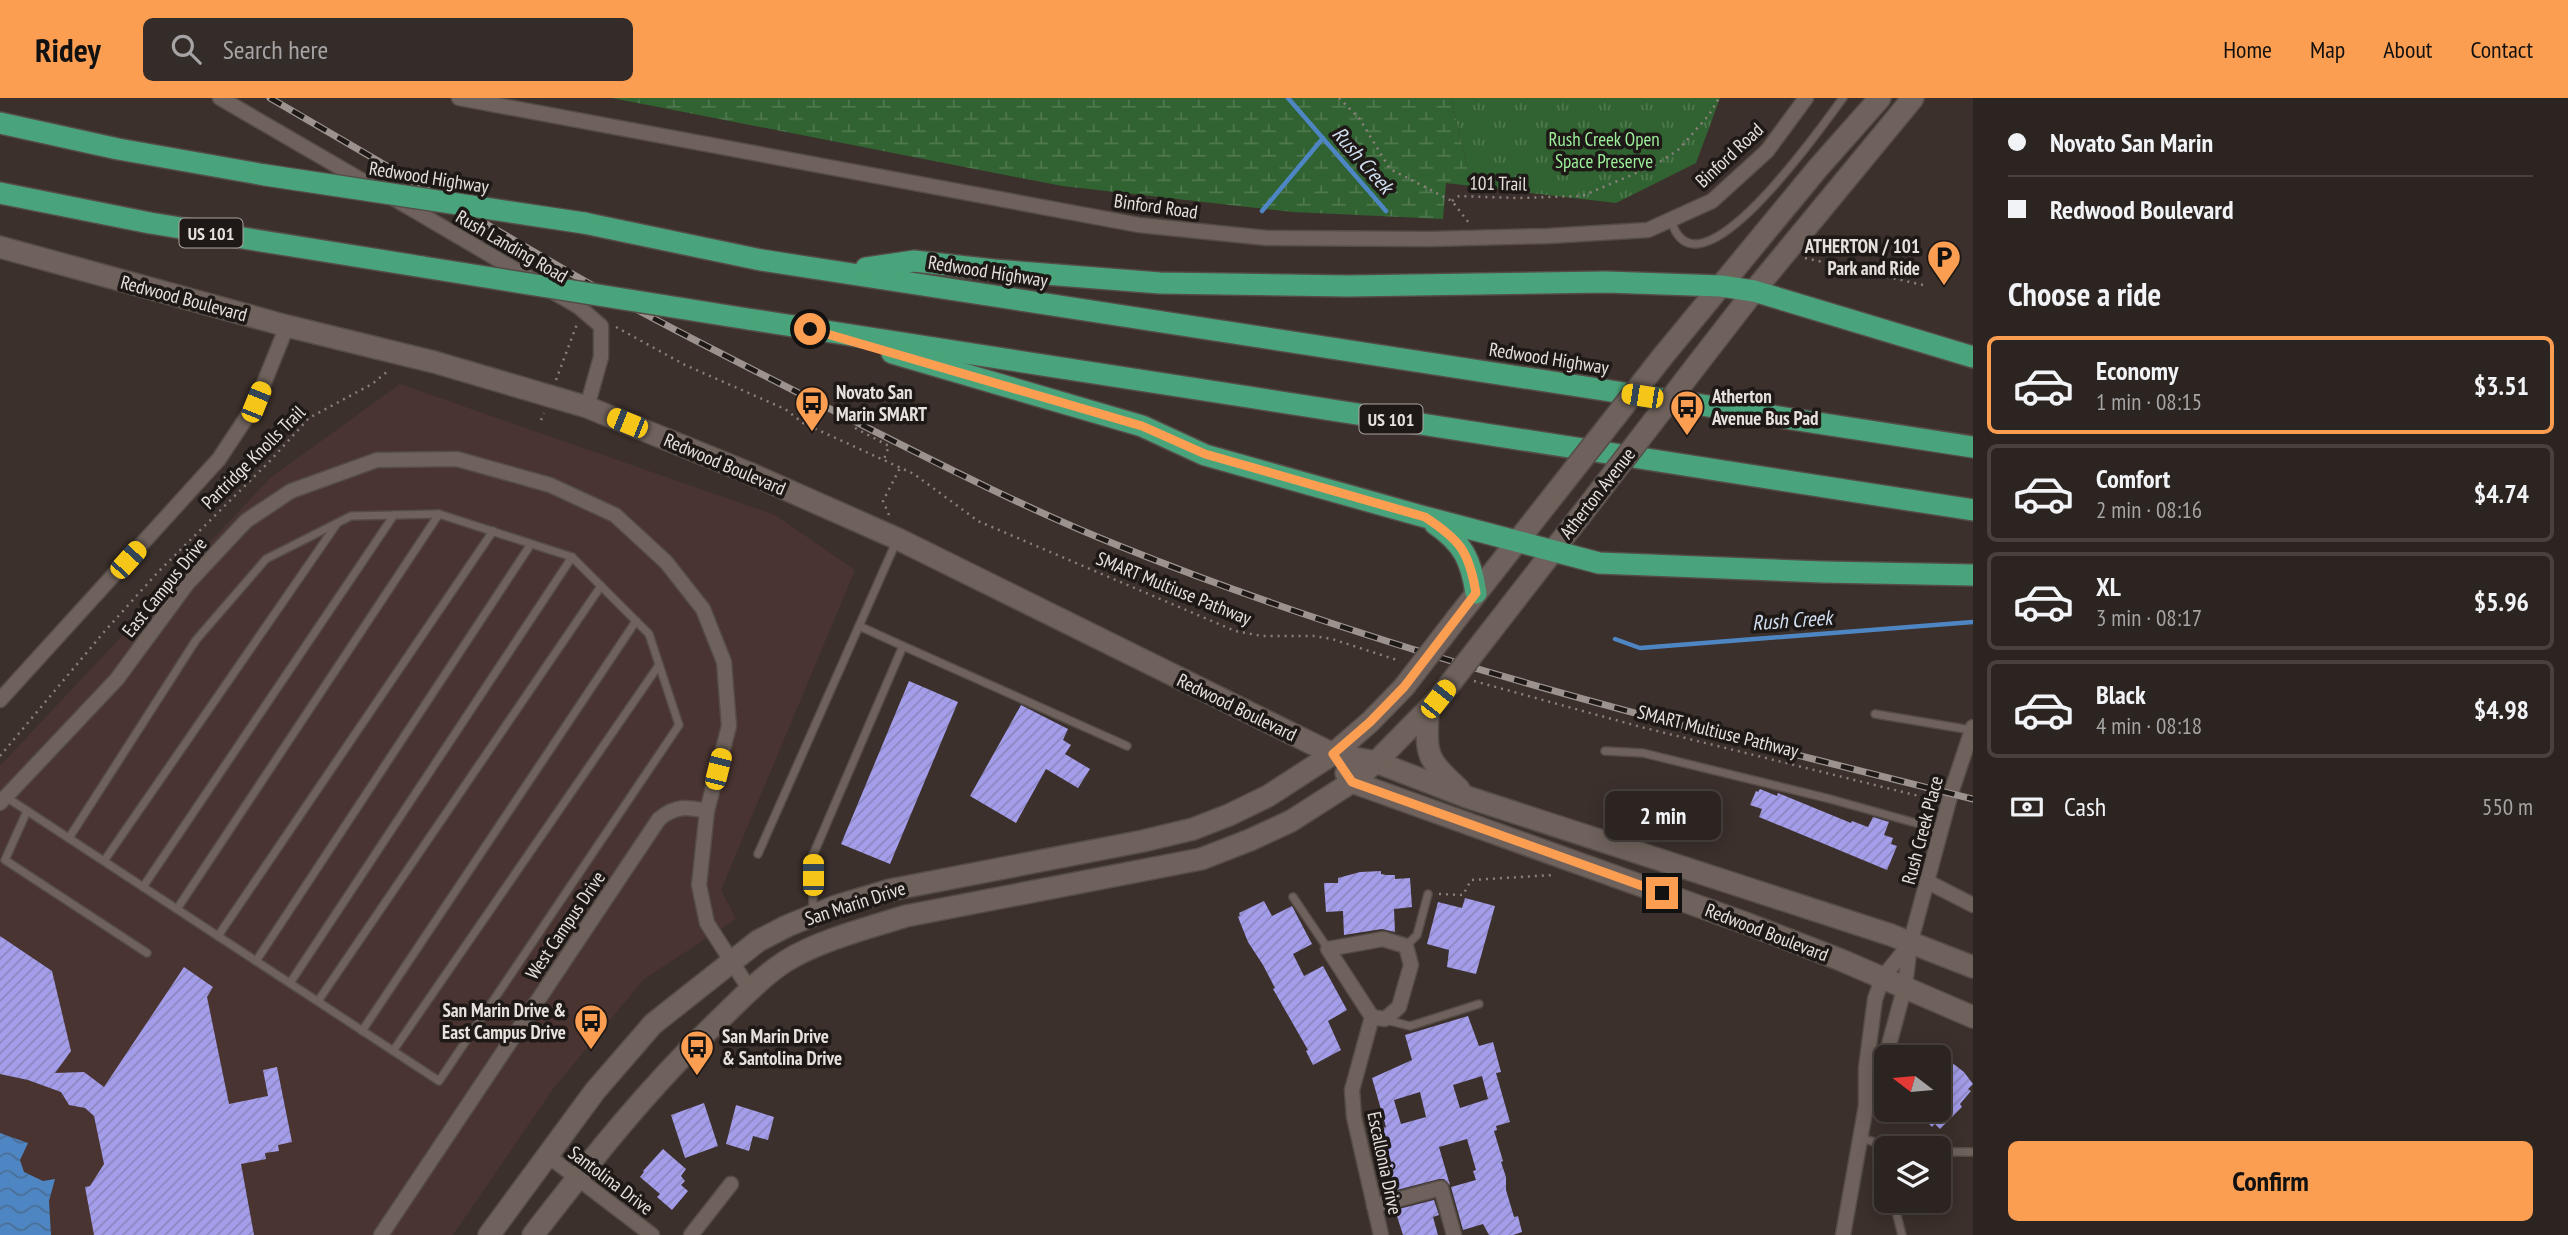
<!DOCTYPE html>
<meta charset="utf-8">
<style>
:root{--surface:#2c2420;--page:#342c29;--text:#f1f3f6;--muted:#a6a4a5;--line:#48413e;--accent:#fc9e52}
body{margin:0;font-family:"PT Sans Narrow",sans-serif;background:var(--page);color:var(--text);height:100vh;display:flex;flex-direction:column;font-size:26px;white-space:nowrap}
*{box-sizing:border-box;margin:0}
p{font-size:23px;color:var(--muted)}
.icon{flex:none;width:38px;height:38px;fill:none;stroke:currentColor;stroke-width:2;stroke-linecap:round;stroke-linejoin:round}
.map{position:relative;flex:1;overflow:hidden}
.panel{display:flex;flex-direction:column;background:var(--surface);width:595px}
.panel>*{flex:none}
.guide{display:grid;align-content:center;height:154px;padding:0 35px;background:var(--surface)}
.needle{width:46px;rotate:286deg}
.tools{position:absolute;left:1874px;top:947px;display:grid;gap:14px}
.tools a{display:grid;place-items:center;width:77px;height:77px;border-radius:10px;background:var(--surface);box-shadow:0 4px 18px #0003,0 0 0 2px var(--line);font-size:35px}
.end{position:absolute;width:32px;height:32px;margin:-16px;border:9px solid #fc9e52;background:#111;box-shadow:0 0 0 4px #111}
.from{border-radius:50%}
.bubble{position:absolute;height:49px;border-radius:10px;background:var(--surface);box-shadow:0 4px 18px #0003,0 0 0 2px var(--line);font-size:23px;font-weight:600;line-height:49px;text-align:center}
.car{position:absolute;width:21px;height:42px;margin:-21px -10px;border-radius:9px;box-shadow:0 0 5px 2px #0007;background:linear-gradient(#f5c518 24%,#345 0 40%,#f5c518 0 76%,#345 0 86%,#f5c518 0)}
.guide b{display:flex;align-items:center;gap:24px;height:66px;font-size:26px}
.guide b+b{border-top:2px solid var(--line)}
.guide i{width:18px;height:18px;background:var(--text)}
ul{padding:0;list-style:none}
li{display:flex;align-items:center;gap:21px;height:98px;margin:0 14px 10px;padding:0 21px;border:4px solid var(--line);border-radius:10px}
li div{flex:1}
li b{display:block;font-size:26px}
li em{font-style:normal;font-weight:600}
li.on{border-color:var(--accent)}
li>.icon{width:63px;height:63px;stroke-width:1.5}
h2{padding:0 35px;font-size:32px;line-height:84px}
.pay{display:flex;align-items:center;gap:18px;height:77px;padding:0 35px;font-size:26px}
.pay p{margin-inline-start:auto}
.cta{display:flex;gap:14px;margin-top:auto;padding:14px 35px}
.cta a{flex:1;height:80px;border-radius:10px;background:var(--accent);color:#111;font-size:28px;font-weight:600;line-height:80px;text-align:center}
header{display:flex;align-items:center;gap:42px;box-sizing:border-box;height:98px;padding:0 35px;background:var(--accent);color:#111}
header strong{font-size:33px}
nav{display:flex;gap:38px;margin-inline-start:auto;font-size:24px}
.search{width:490px;height:63px;background:var(--page);display:flex;align-items:center;gap:18px;box-sizing:border-box;padding:0 24px;border-radius:10px;color:var(--muted);font-size:26px}
main{display:flex;flex:1;min-height:0}
.map>svg:first-child{display:block}
.commercial{fill:#493431}
.wetland{fill:url(#wetland-marsh)}
.park{fill:url(#park-tufts)}
.water{fill:url(#water-waves)}
.lines{fill:none;stroke-linecap:round;stroke-linejoin:round}
.stream{stroke:#4e86c4;stroke-width:4.5}
.building{fill:url(#building-hatch);fill-rule:evenodd}
.lane-casing{stroke:#554c47;stroke-width:10}
.street-casing{stroke:#554c47;stroke-width:17}
.secondary-casing{stroke:#554c47;stroke-width:24}
.highway-casing{stroke:#554c47;stroke-width:24}
.path{stroke:#8a807c;stroke-width:2.5;stroke-dasharray:2 5;stroke-linecap:butt}
.lane{stroke:#6f625c;stroke-width:7}
.street{stroke:#6f625c;stroke-width:14}
.secondary{stroke:#6f625c;stroke-width:21}
.highway{stroke:#4aa47b;stroke-width:21}
.rail-casing{stroke:#9c938e;stroke-width:7}
.rail{stroke:#1e1917;stroke-width:4.5;stroke-dasharray:13;stroke-linecap:butt}
.secondary-bridge-casing{stroke:#554c47;stroke-width:24;stroke-linecap:butt}
.highway-bridge-casing{stroke:#554c47;stroke-width:24;stroke-linecap:butt}
.secondary-bridge{stroke:#6f625c;stroke-width:21}
.highway-bridge{stroke:#4aa47b;stroke-width:21}
.route{stroke:#fc9e52;stroke-width:9}
.labels{text-anchor:middle;dominant-baseline:central;stroke-width:7;stroke-linejoin:round;paint-order:stroke}
.shield{fill:#1e1917;stroke:#aba4a1;stroke-width:2}
.shield-label{font-size:18px;font-weight:bold;fill:#e7e0dc}
.park-label{font-size:19px;fill:#9cf09b;stroke:#1e1917}
.street-label{font-size:19px;fill:#e7e0dc;stroke:#1e1917}
.poi-label{font-size:19px;font-weight:bold;fill:#e7e0dc;stroke:#1e1917;text-anchor:start}
.water-label{font-size:21px;font-style:italic;fill:#d1dff0;stroke:#1e1917}
</style>
<header>
<strong>Ridey</strong>
<div class="search"><svg class="icon" aria-label="search" viewBox="0 0 24 24"><circle cx="10" cy="10" r="6"/><path d="M15 15l6 6"/></svg>Search here</div>
<nav><a>Home</a><a>Map</a><a>About</a><a>Contact</a></nav>
</header>
<main>
<div class="map">
<svg width="1973" height="1137" viewBox="0 0 1973 1137">
<defs>
<pattern id="wetland-marsh" width="20" height="14" patternUnits="userSpaceOnUse" patternTransform="scale(1.75)"><rect width="20" height="14" fill="#316231"/><path d="M1 5h8M5 5V1M11 12h8M15 12V8" fill="none" stroke="#4f784e"/></pattern>
<pattern id="park-tufts" width="24" height="20" patternUnits="userSpaceOnUse" patternTransform="scale(1.75)"><rect width="24" height="20" fill="#316231"/><path d="M3 7l-1-3M5 7V3M7 7l1-3M15 17l-1-3M17 17v-4M19 17l1-3" fill="none" stroke="#4f784e"/></pattern>
<pattern id="water-waves" width="16" height="10" patternUnits="userSpaceOnUse" patternTransform="scale(1.75)"><rect width="16" height="10" fill="#4e86c4"/><path d="M0 5q4-4 8 0t8 0" fill="none" stroke="#4b6f96"/></pattern>
<pattern id="building-hatch" width="6" height="6" patternUnits="userSpaceOnUse" patternTransform="scale(1.75)"><rect width="6" height="6" fill="#a49dea"/><path d="M-1 1l2-2M0 6l6-6M5 7l2-2" fill="none" stroke="#8c86c0"/></pattern>
</defs>
<rect width="100%" height="100%" fill="#3b302b"/>
<path class="commercial" d="M400,286L775,417L855,472L721,792L736,821L644,881L553,991L453,1137H0V668L270,380Z"/>
<path class="wetland" d="M612,0H1451L1472,88L1446,85L1443,121L1293,114L1062,88Z"/>
<path class="park" d="M1451,0H1720L1696,65L1616,105L1472,88Z"/>
<path class="water" d="M0,1035L28,1045L20,1062L24,1074L43,1083L55,1081L49,1103L51,1137H0Z"/>
<g class="lines">
<g class="stream">
<path d="M1288,0L1386,113"/>
<path d="M1262,113L1323,40"/>
<path d="M1615,541L1640,550L1973,524"/>
</g>
</g>
<g class="building">
<path d="M909,583L958,604L890,766L841,746Z"/>
<path d="M1021,607L1068,631L1063,642L1071,647L1065,656L1090,671L1078,690L1046,671L1016,725L970,698Z"/>
<path d="M1760,691L1777,698L1778,695L1851,725L1852,723L1868,729L1873,719L1889,724L1884,737L1893,740L1891,746L1897,748L1887,772L1759,719L1762,711L1750,707L1756,693L1758,694Z"/>
<path d="M1381,773V776L1386,777H1395V781L1410,780L1412,809L1394,811L1395,834L1382,831L1344,837L1343,813L1326,814L1324,785H1338V780L1360,774Z"/>
<path d="M1465,800L1495,808L1476,876L1447,869L1449,852L1427,846L1438,804L1462,810Z"/>
<path d="M1264,803L1272,818L1292,808L1312,846L1293,856L1304,878L1323,868L1347,912L1328,923L1341,952L1313,967L1306,953L1308,952L1273,891L1275,890L1263,867L1248,844L1238,819L1240,817L1239,815Z"/>
<path d="M0,838L52,873L71,953L55,975L84,974L104,989L184,869L213,889L207,899L229,1006L268,998L263,972L277,969L292,1044L278,1047L279,1053L265,1055L266,1061L241,1066L254,1137H94L85,1089L90,1088L104,1066L94,1018L85,1010L69,1007L61,994L28,982L0,976Z"/>
<path d="M1468,918L1479,948L1493,944L1501,974L1496,975L1510,1024L1496,1028L1497,1032L1494,1033L1503,1063L1501,1064L1506,1079V1092L1514,1119L1518,1118L1522,1134L1513,1137H1489L1483,1126L1463,1132L1451,1089L1476,1082L1473,1073L1476,1072L1467,1041L1439,1049L1450,1087L1444,1081H1439L1389,1094L1384,1077L1392,1074L1379,1031L1386,1029L1372,980L1412,962L1405,937ZM1482,978L1488,1001L1460,1010L1453,987ZM1420,994L1426,1019L1401,1026L1394,1002Z"/>
<path d="M1951,964L1964,974L1973,986L1968,991L1971,993L1960,1006L1962,1009L1940,1031L1935,1026L1932,1029L1915,1012H1939V976Z"/>
<path d="M704,1005L718,1048L685,1060L671,1017Z"/>
<path d="M736,1007L774,1019L768,1042L753,1038L749,1053L726,1046Z"/>
<path d="M663,1051L686,1071L681,1078L685,1083L681,1087L688,1093L672,1112L657,1099L660,1096L640,1079L644,1074L643,1073Z"/>
<path d="M1434,1102L1439,1117L1433,1119L1438,1137H1403L1395,1112Z"/>
</g>
<g class="lines">
<g class="lane-casing">
<g id="lane">
<path d="M1671,122C1696,211 1824,25 1843,0"/>
<path d="M859,528L897,442"/>
<path d="M903,548L1127,648"/>
<path d="M1875,616L1971,632"/>
<path d="M1605,653L1643,655L1830,701L1941,732"/>
<path d="M6,699L439,983L679,627L649,536L572,459L439,416L351,418L266,461L196,542L69,740"/>
<path d="M27,713L5,762L147,855"/>
<path d="M758,756L859,528L903,548L813,757V813"/>
<path d="M104,763L336,427"/>
<path d="M143,789L394,417"/>
<path d="M1293,799L1328,851"/>
<path d="M177,811L439,416"/>
<path d="M218,838L493,433"/>
<path d="M1406,848L1417,837L1428,796"/>
<path d="M256,863L531,446"/>
<path d="M290,885L572,459"/>
<path d="M318,903L601,488"/>
<path d="M1386,922L1410,928L1479,906"/>
<path d="M362,933L636,523"/>
<path d="M393,953L659,567"/>
<path d="M1861,1040L1895,1050"/>
<path d="M1939,1054H1973"/>
<path d="M1893,1102L1902,1137"/>
</g>
</g>
<g class="street-casing">
<g id="street">
<path d="M220,0L375,90"/>
<path d="M459,0L1139,127L1267,140L1430,141L1548,138L1648,132L1712,103L1767,53L1806,0"/>
<path d="M393,100L533,182"/>
<path d="M553,194L579,209L601,228V259L587,309"/>
<path d="M0,602L219,361L256,305L287,228"/>
<path d="M0,705L117,581L187,486L246,423L291,393L377,362L457,361L550,387L615,417L666,464L703,511L724,564L729,628L707,713L699,787L707,825L750,892"/>
<path d="M1928,784L1973,807"/>
<path d="M1372,919L1385,921L1399,909L1411,867L1406,848L1383,841L1328,851L1372,919L1352,992L1354,1019L1381,1137"/>
<path d="M1866,1008L1881,976L1905,888L1910,846L1951,695L1973,629"/>
<path d="M547,1057L652,1137"/>
<path d="M1374,1108L1441,1090L1454,1137"/>
<path d="M381,1137L659,721C676,707 687,709 707,713"/>
<path d="M691,1137L731,1086"/>
<path d="M1843,1137L1866,1008V970L1875,901L1883,879L1909,847"/>
</g>
</g>
<g class="secondary-casing">
<g id="secondary">
<path d="M0,149L287,228L434,264L587,309L749,375L898,441L1333,656L1376,664L1467,699L1891,837L1973,869"/>
<path d="M1663,258L1818,70L1880,0"/>
<path d="M1699,264L1754,193L1913,0"/>
<path d="M1457,520L1557,393"/>
<path d="M1491,533L1595,399"/>
<path d="M1428,611C1426,657 1425,660 1459,691"/>
<path d="M1346,675L1352,684L1748,826L1841,862L1973,919"/>
<path d="M489,1137L595,993L653,926L758,843L787,828L836,808L890,792L1143,743L1193,731L1229,717L1268,698L1333,656L1370,624L1404,589"/>
<path d="M533,1137C591,1062 649,989 718,923C739,903 761,879 786,863C820,842 868,830 906,818L1201,761L1250,742L1291,723L1352,684L1376,664L1438,601"/>
</g>
</g>
<g class="highway-casing">
<g id="highway">
<path d="M0,25L118,51L265,77"/>
<path d="M0,95L150,125L423,169"/>
<path d="M584,125L761,162L1973,349"/>
<path d="M866,170L914,163L994,172L1160,185L1348,188L1606,184L1721,188L1754,193L1973,259"/>
<path d="M748,221L1973,412"/>
<path d="M892,255L1142,328L1205,357L1425,419L1599,465L1823,474L1973,477"/>
<path d="M1435,426C1463,445 1471,462 1476,495"/>
</g>
</g>
<g class="path">
<path d="M1339,0L1359,20L1390,71L1452,103L1469,125"/>
<path d="M1452,103L1459,98L1518,100L1582,98L1655,67L1678,52L1709,17L1719,0"/>
<path d="M1805,160L1923,187"/>
<path d="M616,229L685,267L785,311L803,325L914,376L978,423L1235,533L1262,538H1314L1332,541L1400,563"/>
<path d="M556,282L577,226"/>
<path d="M541,322L544,315"/>
<path d="M855,330L889,348L884,361"/>
<path d="M889,417L883,403L900,370"/>
<path d="M1474,583L1641,629L1935,702"/>
<path d="M0,658L104,534L159,473L269,364L309,320L372,286L388,273"/>
<path d="M1439,796L1463,797L1471,782L1553,777"/>
</g>
<use href="#lane" class="lane"/>
<use href="#street" class="street"/>
<use href="#secondary" class="secondary"/>
<use href="#highway" class="highway"/>
<g class="rail-casing">
<path id="rail" d="M270,0C367,56 463,113 560,169C654,223 752,271 848,320C937,365 1025,410 1117,447C1394,559 1684,629 1973,701"/>
</g>
<use href="#rail" class="rail"/>
<g class="secondary-bridge-casing">
<g id="secondary-bridge">
<path d="M1557,393L1663,258"/>
<path d="M1595,399L1699,264"/>
<path d="M1404,589L1457,520"/>
<path d="M1438,601L1491,533"/>
</g>
</g>
<g class="highway-bridge-casing">
<g id="highway-bridge">
<path d="M265,77L584,125"/>
<path d="M423,169L748,221"/>
</g>
</g>
<use href="#secondary-bridge" class="secondary-bridge"/>
<use href="#highway-bridge" class="highway-bridge"/>
</g>
<g class="lines">
<path class="route" d="M810,231L1142,328L1205,356L1425,419C1460,442 1469,453 1476,495L1404,589L1370,624L1333,656L1352,684L1662,795"/>
</g>
<defs>
<g id="parking-pin" transform="scale(1.75)"><path d="M0 17L-7.5 6A9.5 9.5 0 1 1 7.5 6Z" fill="#fc9e52" stroke="#1e1917"/><path d="M-3.5-5.5H1a3.5 3.5 0 0 1 0 7H-1V5.5H-3.5ZM-1-3.4V-.6H.8a1.4 1.4 0 0 0 0-2.8Z" fill="#111"/></g>
<g id="bus-pin" transform="scale(1.75)"><path d="M0 17L-7.5 6A9.5 9.5 0 1 1 7.5 6Z" fill="#fc9e52" stroke="#1e1917"/><path d="M-5-6H5V4H4V6H2V4H-2V6H-4V4H-5ZM-3.5-4V0h7V-4ZM-3.5 1.2v1.5H-2V1.2ZM2 1.2v1.5H3.5V1.2Z" fill="#111"/></g>
</defs>
<g fill-rule="evenodd">
<use href="#parking-pin" x="1944" y="159"/>
<use href="#bus-pin" x="812" y="305"/>
<use href="#bus-pin" x="1687" y="309"/>
<use href="#bus-pin" x="591" y="923"/>
<use href="#bus-pin" x="697" y="949"/>
</g>
<g class="labels">
<g class="shield">
<rect x="179.5" y="120.5" width="63" height="29" rx="5"/>
<rect x="1359.5" y="306.5" width="63" height="29" rx="5"/>
</g>
<g class="shield-label">
<text x="211" y="135">US 101</text>
<text x="1391" y="321">US 101</text>
</g>
<g class="park-label">
<text x="1604" y="41">Rush Creek Open<tspan x="1604" dy="22">Space Preserve</tspan></text>
</g>
<g class="street-label">
<text transform="translate(1729 57) rotate(-43)">Binford Road</text>
<text transform="translate(429 79) rotate(9)">Redwood Highway</text>
<text transform="translate(1498 85) rotate(1)">101 Trail</text>
<text transform="translate(1156 108) rotate(8)">Binford Road</text>
<text transform="translate(512 148) rotate(30)">Rush Landing Road</text>
<text transform="translate(988 173) rotate(9)">Redwood Highway</text>
<text transform="translate(184 200) rotate(15)">Redwood Boulevard</text>
<text transform="translate(1549 260) rotate(9)">Redwood Highway</text>
<text transform="translate(253 359) rotate(-45)">Partridge Knolls Trail</text>
<text transform="translate(725 366) rotate(23)">Redwood Boulevard</text>
<text transform="translate(1597 395) rotate(-52)">Atherton Avenue</text>
<text transform="translate(164 489) rotate(-51)">East Campus Drive</text>
<text transform="translate(1174 490) rotate(22)">SMART Multiuse Pathway</text>
<text transform="translate(1237 609) rotate(26)">Redwood Boulevard</text>
<text transform="translate(1718 633) rotate(14)">SMART Multiuse Pathway</text>
<text transform="translate(1922 732) rotate(-75)">Rush Creek Place</text>
<text transform="translate(855 805) rotate(-18)">San Marin Drive</text>
<text transform="translate(565 827) rotate(-56)">West Campus Drive</text>
<text transform="translate(1767 834) rotate(21)">Redwood Boulevard</text>
<text transform="translate(1385 1065) rotate(78)">Escallonia Drive</text>
<text transform="translate(611 1082) rotate(37)">Santolina Drive</text>
</g>
<g class="poi-label">
<text x="1920" y="148" text-anchor="end">ATHERTON / 101<tspan x="1920" dy="22">Park and Ride</tspan></text>
<text x="836" y="294">Novato San<tspan x="836" dy="22">Marin SMART</tspan></text>
<text x="1712" y="298">Atherton<tspan x="1712" dy="22">Avenue Bus Pad</tspan></text>
<text x="566" y="912" text-anchor="end">San Marin Drive &amp;<tspan x="566" dy="22">East Campus Drive</tspan></text>
<text x="722" y="938">San Marin Drive<tspan x="722" dy="22">&amp; Santolina Drive</tspan></text>
</g>
<g class="water-label">
<text transform="translate(1363 62) rotate(49)">Rush Creek</text>
<text transform="translate(1792 522) rotate(-4)">Rush Creek</text>
</g>
</g>
</svg>
<div class="tools">
<a><svg class="needle" viewBox="-14 -14 28 28"><path d="M0-13l5 13h-10z" fill="#e53935"/><path d="M0 13l5-13h-10z" fill="#a6a4a5"/></svg></a>
<a><svg class="icon" aria-label="layers" viewBox="0 0 24 24"><path d="M12 4l9 5-9 5-9-5zM3 14l9 5 9-5"/></svg></a>
</div>
<i class="end from" style="left:810px;top:231px"></i>
<i class="end" style="left:1662px;top:795px"></i>
<div class="bubble" style="left:1605px;top:693px;width:116px">2 min</div>
<i class="car" style="left:1642px;top:298px;rotate:279deg"></i>
<i class="car" style="left:256px;top:304px;rotate:22deg"></i>
<i class="car" style="left:627px;top:325px;rotate:292deg"></i>
<i class="car" style="left:128px;top:462px;rotate:42deg"></i>
<i class="car" style="left:1438px;top:601px;rotate:38deg"></i>
<i class="car" style="left:718px;top:671px;rotate:14deg"></i>
<i class="car" style="left:813px;top:777px;rotate:0deg"></i>
</div>
<section class="panel">
<div class="guide">
<b><i class="from"></i>Novato San Marin</b>
<b><i></i>Redwood Boulevard</b>
</div>
<h2>Choose a ride</h2>
<ul>
<li class="on"><svg class="icon" aria-label="car" viewBox="0 0 24 24"><path d="M5 17H2v-5l4-1 3-4h7l3 4 3 1v5h-3M9 17h6M6 11h13"/><circle cx="7" cy="17" r="2"/><circle cx="17" cy="17" r="2"/></svg><div><b>Economy</b><p>1 min · 08:15</p></div><em>$3.51</em></li>
<li><svg class="icon" aria-label="car" viewBox="0 0 24 24"><path d="M5 17H2v-5l4-1 3-4h7l3 4 3 1v5h-3M9 17h6M6 11h13"/><circle cx="7" cy="17" r="2"/><circle cx="17" cy="17" r="2"/></svg><div><b>Comfort</b><p>2 min · 08:16</p></div><em>$4.74</em></li>
<li><svg class="icon" aria-label="car" viewBox="0 0 24 24"><path d="M5 17H2v-5l4-1 3-4h7l3 4 3 1v5h-3M9 17h6M6 11h13"/><circle cx="7" cy="17" r="2"/><circle cx="17" cy="17" r="2"/></svg><div><b>XL</b><p>3 min · 08:17</p></div><em>$5.96</em></li>
<li><svg class="icon" aria-label="car" viewBox="0 0 24 24"><path d="M5 17H2v-5l4-1 3-4h7l3 4 3 1v5h-3M9 17h6M6 11h13"/><circle cx="7" cy="17" r="2"/><circle cx="17" cy="17" r="2"/></svg><div><b>Black</b><p>4 min · 08:18</p></div><em>$4.98</em></li>
</ul>
<div class="pay"><svg class="icon" aria-label="cash" viewBox="0 0 24 24"><path d="M3 7h18v10H3z"/><circle cx="12" cy="12" r="2"/></svg>Cash<p>550 m</p></div>
<div class="cta"><a>Confirm</a></div>
</section>
</main>
